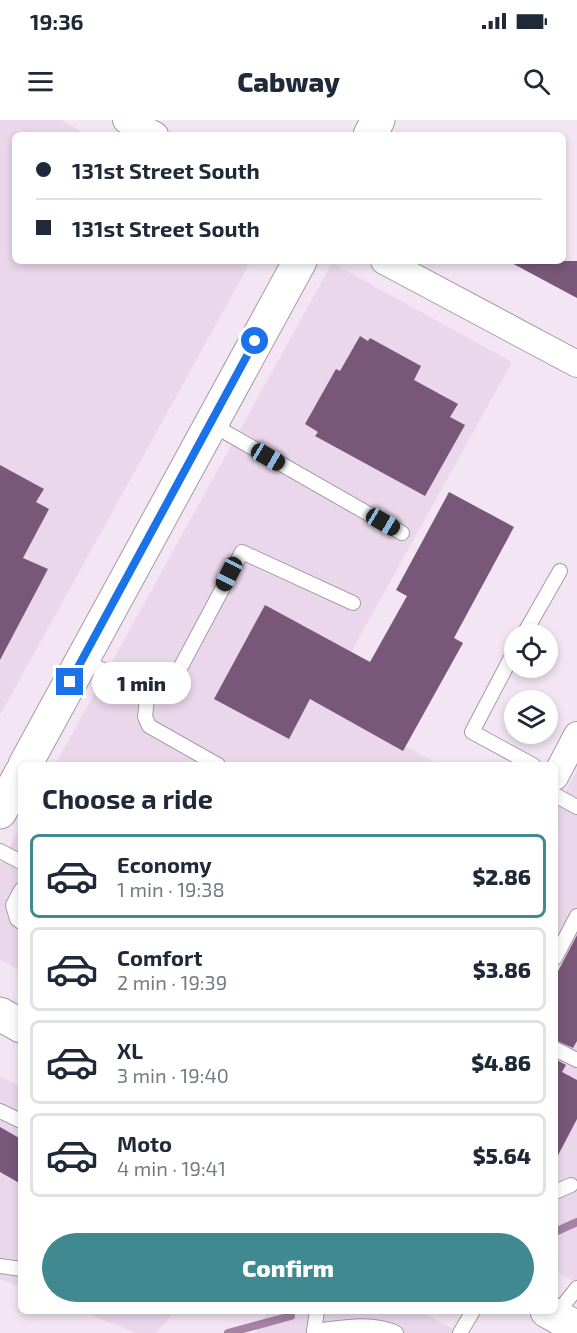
<!DOCTYPE html>
<meta charset="utf-8">
<style>
:root{--surface:#fff;--page:#f2f2f3;--text:#1f2937;--muted:#747a83;--line:#e0e1e3;--accent:#418990}
body{margin:0;font-family:"Exo 2",sans-serif;background:var(--page);color:var(--text);height:100vh;display:flex;flex-direction:column;font-size:22px;white-space:nowrap}
*{box-sizing:border-box;margin:0}
p{font-size:20px;color:var(--muted)}
.icon{flex:none;width:33px;height:33px;fill:none;stroke:currentColor;stroke-width:2;stroke-linecap:round;stroke-linejoin:round}
.map{position:relative;flex:1;overflow:hidden}
.side{position:absolute;left:18px;top:642px;width:540px;height:552px;display:flex;flex-direction:column;background:var(--surface);border-radius:9px;box-shadow:0 3px 9px #0003}
.side>*{flex:none}
.top-card{position:absolute;left:12px;top:12px;width:554px;height:132px;border-radius:9px;box-shadow:0 3px 9px #0003;display:grid;align-content:center;height:132px;padding:0 24px;background:var(--surface)}
.controls{position:absolute;left:504px;top:504px;display:grid;gap:12px}
.controls a{display:grid;place-items:center;width:54px;height:54px;border-radius:50%;background:var(--surface);box-shadow:0 3px 9px #0003;font-size:30px}
.end{position:absolute;width:27px;height:27px;margin:-14px;border:8px solid #1a73e8;background:#fff;box-shadow:0 0 0 3px #fff}
.from{border-radius:50%}
.bubble{position:absolute;height:42px;border-radius:21px;background:var(--surface);box-shadow:0 3px 9px #0003;font-size:20px;font-weight:800;line-height:42px;text-align:center}
.car{position:absolute;width:18px;height:36px;margin:-18px -9px;border-radius:8px;box-shadow:0 0 4px 2px #0007;background:linear-gradient(#222 24%,#8ab4d8 0 40%,#222 0 76%,#8ab4d8 0 86%,#222 0)}
.top-card b{display:flex;align-items:center;gap:21px;height:57px;font-size:22px}
.top-card b+b{border-top:2px solid var(--line)}
.top-card i{width:15px;height:15px;background:var(--text)}
ul{padding:0;list-style:none}
li{display:flex;align-items:center;gap:18px;height:84px;margin:0 12px 9px;padding:0 12px;border:3px solid var(--line);border-radius:9px}
li div{flex:1}
li b{display:block;font-size:22px}
li em{font-style:normal;font-weight:800}
li.on{border-color:var(--accent)}
li>.icon{width:54px;height:54px;stroke-width:1.5}
h2{padding:0 24px;font-size:27px;line-height:72px}
.action{display:flex;gap:12px;margin-top:auto;padding:12px 24px}
.action a{flex:1;height:69px;border-radius:36px;background:var(--accent);color:#fff;font-size:24px;font-weight:800;line-height:69px;text-align:center}
.status{display:flex;justify-content:space-between;align-items:center;height:42px;padding:0 30px;background:var(--surface);direction:ltr}
.status svg{height:16px;fill:currentColor}
header{display:flex;justify-content:space-between;align-items:center;height:78px;padding:0 24px;background:var(--surface);font-size:27px;font-weight:800}
.map>svg:first-child{display:block}
.built{fill:#ead7eb}
.lines{fill:none;stroke-linecap:round;stroke-linejoin:round}
.stream{stroke:#a481a5;stroke-width:8}
.building{fill:#785779}
.service-casing{stroke:#a89aa8;stroke-width:16}
.minor-casing{stroke:#a89aa8;stroke-width:28}
.secondary-casing{stroke:#a89aa8;stroke-width:35}
.primary-casing{stroke:#a89aa8;stroke-width:35}
.service{stroke:#fff;stroke-width:14}
.minor{stroke:#fff;stroke-width:26}
.secondary{stroke:#fff;stroke-width:33}
.primary{stroke:#fff;stroke-width:33}
.route{stroke:#1a73e8;stroke-width:8}
</style>
<div class="status"><b>19:36</b><svg viewBox="0 0 49 12"><path d="M0 12V9h3v3zM5 12V6h3v6zM10 12V3h3v9zM15 12V0h3v12zM26 1h20v11H26zM47 4h2v5h-2z"/></svg></div>
<header><svg class="icon" aria-label="menu" viewBox="0 0 24 24"><path d="M4 6h16M4 12h16M4 18h16"/></svg>Cabway<svg class="icon" aria-label="search" viewBox="0 0 24 24"><circle cx="10" cy="10" r="6"/><path d="M15 15l6 6"/></svg></header>
<div class="map">
<svg width="577" height="1213" viewBox="0 0 577 1213">
<rect width="100%" height="100%" fill="#f3e5f3"/>
<g class="built">
<path d="M0,0H61L88,15H15V141H251L0,595Z"/>
<path d="M332,143L512,242L324,581L440,645H55Z"/>
<path d="M577,650V1163L555,1151V691Z"/>
<path d="M21,706V851L0,839V744Z"/>
<path d="M0,956L21,967V1167L0,1159Z"/>
<path d="M81,1191H175L156,1213H137Z"/>
<path d="M268,1191H420L460,1213H256Z"/>
</g>
<g class="lines">
<g class="stream">
<path d="M555,1112L577,1102"/>
<path d="M228,1213L291,1196"/>
</g>
</g>
<g class="building">
<path d="M508,141H577V178Z"/>
<path d="M360,216L368,221L370,218L421,246L414,260L458,284L450,297L465,305L425,376L315,316L318,312L305,304L336,249L340,251Z"/>
<path d="M0,345L44,369L36,382L49,389L23,438L48,449L0,540Z"/>
<path d="M449,372L514,407L454,518L463,523L403,631L310,579L289,619L214,579L265,485L370,542L407,476L396,470Z"/>
<path d="M577,815V921L573,928L555,920V857Z"/>
<path d="M555,939L566,945L562,952L577,960V999L555,1041Z"/>
<path d="M0,1007L21,1019V1064L0,1052Z"/>
</g>
<g class="lines">
<g class="service-casing">
<g id="service">
<path d="M211,304L402,413"/>
<path d="M524,514L560,451"/>
<path d="M514,532L472,612L533,645"/>
<path d="M82,541L148,569L177,554L242,432L353,483"/>
<path d="M148,569L145,597L149,606L218,645"/>
<path d="M555,675L577,687"/>
<path d="M0,731L21,742"/>
<path d="M21,770L13,785L17,799L21,802"/>
<path d="M555,838L577,796"/>
<path d="M555,929L577,940"/>
<path d="M0,991L21,1001"/>
<path d="M555,1072L571,1065"/>
<path d="M0,1146L21,1149"/>
<path d="M317,1191L314,1211C339,1208 373,1201 396,1213"/>
<path d="M555,1196L577,1168"/>
<path d="M460,1213L473,1191"/>
</g>
</g>
<g class="minor-casing">
<g id="minor">
<path d="M126,0L155,15"/>
<path d="M384,141L577,244"/>
<path d="M555,657L577,615"/>
</g>
</g>
<g class="secondary-casing">
<g id="secondary">
<path d="M370,15L378,0"/>
<path d="M25,645L300,141"/>
<path d="M0,692L21,653"/>
</g>
</g>
<g class="primary-casing">
<g id="primary">
<path d="M0,894L21,906"/>
<path d="M547,1191L577,1208"/>
</g>
</g>
<use href="#service" class="service"/>
<use href="#minor" class="minor"/>
<use href="#secondary" class="secondary"/>
<use href="#primary" class="primary"/>
</g>
<g class="lines">
<path class="route" d="M70,562L255,221"/>
</g>
</svg>
<div class="controls">
<a><svg class="icon" aria-label="locate" viewBox="0 0 24 24"><circle cx="12" cy="12" r="6"/><path d="M12 2v4M12 18v4M2 12h4M18 12h4"/></svg></a>
<a><svg class="icon" aria-label="layers" viewBox="0 0 24 24"><path d="M12 4l9 5-9 5-9-5zM3 14l9 5 9-5"/></svg></a>
</div>
<i class="end from" style="left:255px;top:221px"></i>
<i class="end" style="left:70px;top:562px"></i>
<div class="bubble" style="left:92px;top:542px;width:99px">1 min</div>
<i class="car" style="left:268px;top:337px;rotate:120deg"></i>
<i class="car" style="left:383px;top:402px;rotate:120deg"></i>
<i class="car" style="left:229px;top:454px;rotate:207deg"></i>
<div class="top-card">
<b><i class="from"></i>131st Street South</b>
<b><i></i>131st Street South</b>
</div>
<section class="side">
<h2>Choose a ride</h2>
<ul>
<li class="on"><svg class="icon" aria-label="car" viewBox="0 0 24 24"><path d="M5 17H2v-5l4-1 3-4h7l3 4 3 1v5h-3M9 17h6M6 11h13"/><circle cx="7" cy="17" r="2"/><circle cx="17" cy="17" r="2"/></svg><div><b>Economy</b><p>1 min · 19:38</p></div><em>$2.86</em></li>
<li><svg class="icon" aria-label="car" viewBox="0 0 24 24"><path d="M5 17H2v-5l4-1 3-4h7l3 4 3 1v5h-3M9 17h6M6 11h13"/><circle cx="7" cy="17" r="2"/><circle cx="17" cy="17" r="2"/></svg><div><b>Comfort</b><p>2 min · 19:39</p></div><em>$3.86</em></li>
<li><svg class="icon" aria-label="car" viewBox="0 0 24 24"><path d="M5 17H2v-5l4-1 3-4h7l3 4 3 1v5h-3M9 17h6M6 11h13"/><circle cx="7" cy="17" r="2"/><circle cx="17" cy="17" r="2"/></svg><div><b>XL</b><p>3 min · 19:40</p></div><em>$4.86</em></li>
<li><svg class="icon" aria-label="car" viewBox="0 0 24 24"><path d="M5 17H2v-5l4-1 3-4h7l3 4 3 1v5h-3M9 17h6M6 11h13"/><circle cx="7" cy="17" r="2"/><circle cx="17" cy="17" r="2"/></svg><div><b>Moto</b><p>4 min · 19:41</p></div><em>$5.64</em></li>
</ul>
<div class="action"><a>Confirm</a></div>
</section>
</div>
